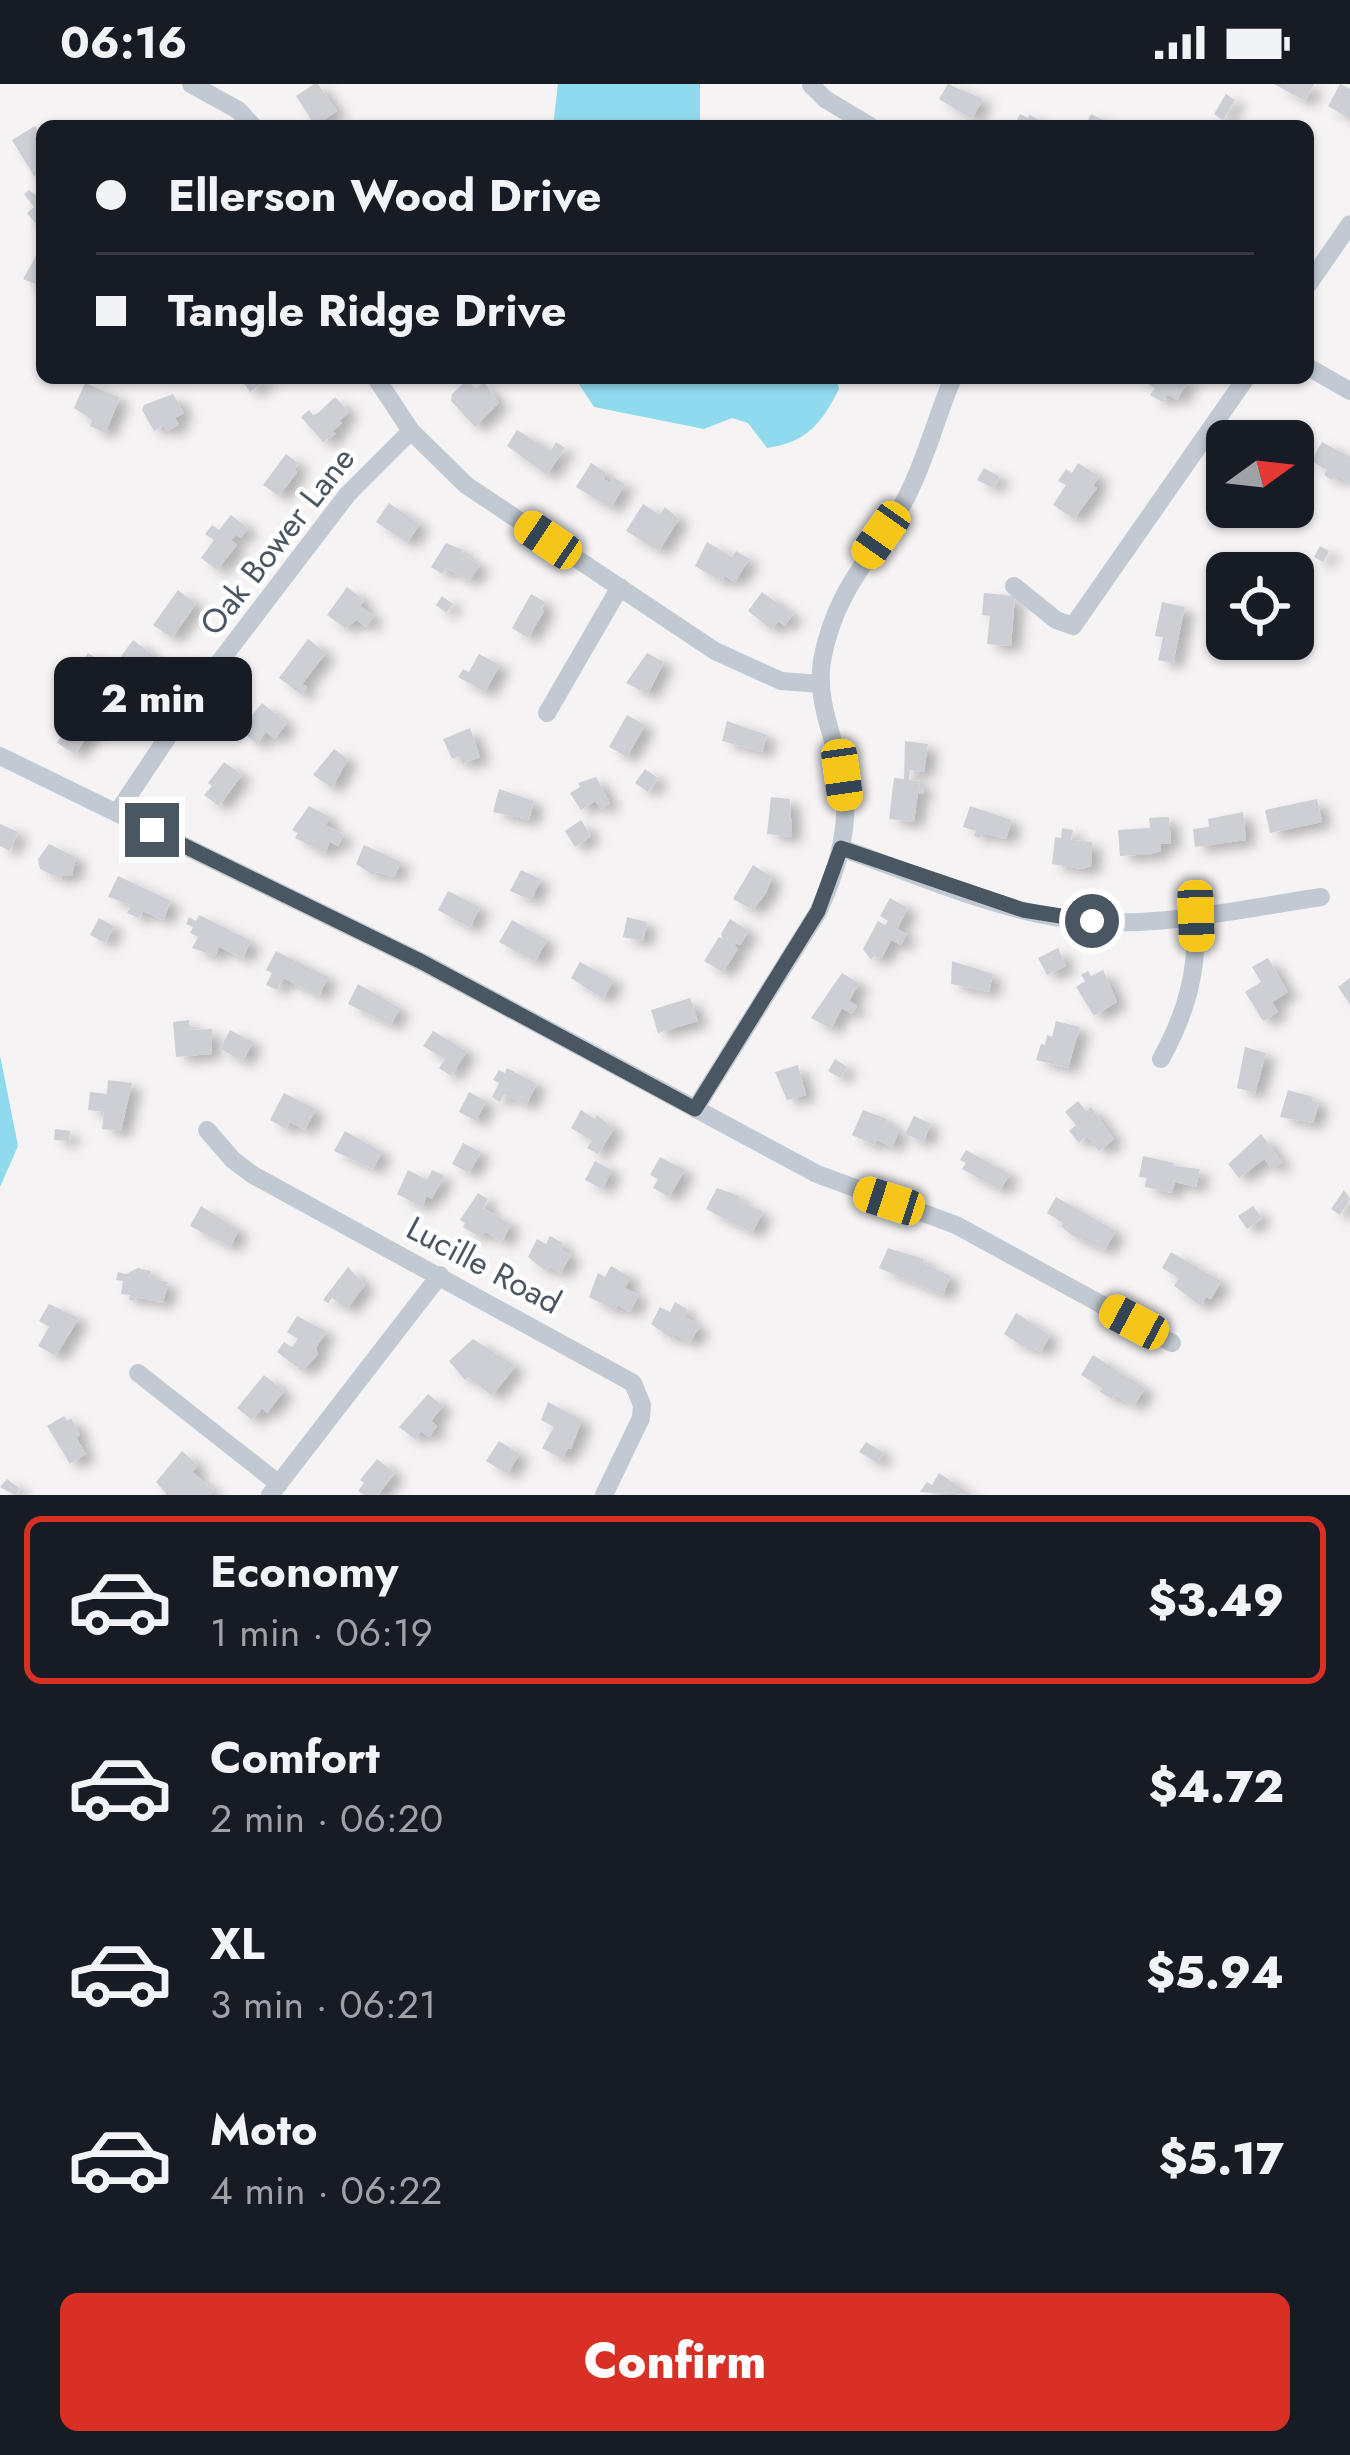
<!DOCTYPE html>
<meta charset="utf-8">
<style>
:root{--surface:#171b24;--page:#242831;--text:#f1f3f6;--muted:#9ea1a6;--line:#363941;--accent:#d93025}
body{margin:0;font-family:Jost,sans-serif;background:var(--page);color:var(--text);height:100vh;display:flex;flex-direction:column;font-size:45px;white-space:nowrap}
*{box-sizing:border-box;margin:0}
p{font-size:39px;color:var(--muted)}
.icon{flex:none;width:66px;height:66px;fill:none;stroke:currentColor;stroke-width:2;stroke-linecap:round;stroke-linejoin:round}
.map{position:relative;height:1411px;overflow:hidden}
.details{display:flex;flex-direction:column;background:var(--surface);flex:1}
.details>*{flex:none}
.guide{position:absolute;left:36px;top:36px;width:1278px;height:264px;border-radius:18px;box-shadow:0 3px 9px #0004;display:grid;align-content:center;height:264px;padding:0 60px;background:var(--surface)}
.needle{width:78px;rotate:75deg}
.controls{position:absolute;left:1206px;top:336px;display:grid;gap:24px}
.controls a{display:grid;place-items:center;width:108px;height:108px;border-radius:18px;background:var(--surface);box-shadow:0 3px 9px #0004;font-size:60px}
.end{position:absolute;width:54px;height:54px;margin:-27px;border:15px solid #4a5661;background:#fff;box-shadow:0 0 0 6px #fff}
.from{border-radius:50%}
.bubble{position:absolute;height:84px;border-radius:18px;background:var(--surface);box-shadow:0 3px 9px #0004;font-size:39px;font-weight:800;line-height:84px;text-align:center}
.car{position:absolute;width:36px;height:72px;margin:-36px -18px;border-radius:15px;box-shadow:0 0 9px 3px #0007;background:linear-gradient(#f5c518 24%,#345 0 40%,#f5c518 0 76%,#345 0 86%,#f5c518 0)}
.guide b{display:flex;align-items:center;gap:42px;height:114px;font-size:45px}
.guide b+b{border-top:3px solid var(--line)}
.guide i{width:30px;height:30px;background:var(--text)}
ul{padding:21px 0 0;list-style:none}
li{display:flex;align-items:center;gap:36px;height:168px;margin:0 24px 18px;padding:0 36px;border:6px solid transparent;border-radius:18px}
li div{flex:1}
li b{display:block;font-size:45px}
li em{font-style:normal;font-weight:800}
li.selected{border-color:var(--accent)}
li>.icon{width:108px;height:108px;stroke-width:1.5}
.cta{display:flex;gap:24px;margin-top:auto;padding:24px 60px}
.cta a{flex:1;height:138px;border-radius:18px;background:var(--accent);color:#fff;font-size:48px;font-weight:800;line-height:138px;text-align:center}
.status{display:flex;justify-content:space-between;align-items:center;height:84px;padding:0 60px;background:var(--surface);direction:ltr}
.status svg{height:33px;fill:currentColor}
.map>svg:first-child{display:block}
.water{fill:#90daee}
.building{fill:#cdcfd5;filter:url(#shadow)}
.lines{fill:none;stroke-linecap:round;stroke-linejoin:round}
.minor{stroke:#c1cad2;stroke-width:18}
.route{stroke:#4a5661;stroke-width:15}
.labels{text-anchor:middle;dominant-baseline:central;stroke-width:9;stroke-linejoin:round;paint-order:stroke}
.street-label{font-size:33px;fill:#4a5661;stroke:#fff}
</style>
<div class="status"><b>06:16</b><svg viewBox="0 0 49 12"><path d="M0 12V9h3v3zM5 12V6h3v6zM10 12V3h3v9zM15 12V0h3v12zM26 1h20v11H26zM47 4h2v5h-2z"/></svg></div>
<div class="map">
<svg width="1350" height="1411" viewBox="0 0 1350 1411">
<defs>
<filter id="shadow"><feDropShadow dx="10" dy="6" stdDeviation="6" flood-color="#0004"/></filter>
</defs>
<rect width="100%" height="100%" fill="#f5f3f3"/>
<g class="water">
<path d="M558,0H700V42H553Z"/>
<path d="M575,294H836L839,305C821,340 807,358 767,364L748,339L732,334L704,345L594,323Z"/>
<path d="M0,971L18,1062L0,1103Z"/>
</g>
<g class="building">
<path d="M314,0H318L337,27L315,42L296,12Z"/>
<path d="M948,0L983,15L972,35L939,15Z"/>
<path d="M1274,0H1314L1305,17Z"/>
<path d="M1340,0L1350,5V35L1328,22Z"/>
<path d="M1226,10L1235,16L1223,36L1214,30Z"/>
<path d="M1020,30L1028,34L1030,31L1039,36L1036,42H1014Z"/>
<path d="M1091,30L1105,37L1103,42H1085Z"/>
<path d="M35,42L42,52V87L34,92L12,56Z"/>
<path d="M29,106L42,116V138L38,142L27,129L34,123L24,110Z"/>
<path d="M36,172L42,175V203L23,195Z"/>
<path d="M240,294H269L250,308Z"/>
<path d="M1137,294H1190L1177,316L1167,310L1163,318L1150,311L1155,304Z"/>
<path d="M467,296L476,305L484,298L499,319L475,343L451,317L452,310Z"/>
<path d="M85,299L120,314L105,349L90,342L92,336L74,324Z"/>
<path d="M173,310L184,329L175,334L179,341L167,347L164,341L154,347L142,326L144,321Z"/>
<path d="M335,313L349,328L339,337L342,339L333,347L336,350L323,358L301,333L309,326L313,331L318,329Z"/>
<path d="M1268,341L1304,361L1293,381V357H1260Z"/>
<path d="M517,346L551,367L556,358L565,364L547,391L507,362Z"/>
<path d="M1322,358L1350,373V399L1335,390L1332,396L1324,391L1327,386L1311,377Z"/>
<path d="M286,370L298,379L294,386L297,388L279,412L263,401Z"/>
<path d="M591,379L607,389L603,395L610,399L613,393L625,400L611,424L576,403Z"/>
<path d="M1078,379L1099,392L1093,402L1097,404L1074,435L1053,421L1066,401L1058,397L1066,385L1072,389Z"/>
<path d="M984,384L1000,393L993,404L977,396Z"/>
<path d="M1219,393L1227,397V424L1208,413Z"/>
<path d="M389,419L420,440L407,459L376,438Z"/>
<path d="M643,420L660,431L665,423L679,435L659,467L626,447Z"/>
<path d="M231,431L248,444L241,454L236,450L231,456L237,461L217,486L201,474L214,456L205,450L212,441L219,446Z"/>
<path d="M707,458L732,473L736,467L749,475L735,498L725,492L722,498L695,482Z"/>
<path d="M446,459L463,466L461,469L480,481L469,497L446,484L442,490L431,483Z"/>
<path d="M1320,462L1329,467L1323,478L1314,473Z"/>
<path d="M347,503L364,516L360,522L374,532L366,543L357,536L345,544L327,531Z"/>
<path d="M178,506L196,520L172,554L153,541Z"/>
<path d="M762,508L793,530L785,542L778,537L772,546L748,527Z"/>
<path d="M984,509L1015,512L1011,562L987,560L990,532L982,531Z"/>
<path d="M531,510L545,518L541,525L544,527L528,554L512,544Z"/>
<path d="M442,512L453,520L446,529L436,521Z"/>
<path d="M1162,518L1185,523L1173,579L1158,576L1163,553L1155,552Z"/>
<path d="M308,555L326,569L302,600L307,603L302,611L279,594Z"/>
<path d="M133,556L153,571L134,596L114,582Z"/>
<path d="M88,569L113,585L101,601L78,583Z"/>
<path d="M647,569L664,578L648,610L626,599Z"/>
<path d="M479,570L500,581L485,608L458,593L463,585L469,588Z"/>
<path d="M82,616L104,629L75,670L57,659Z"/>
<path d="M262,619L287,639L275,655L266,648L257,660L240,646Z"/>
<path d="M627,631L645,641L627,673L609,663Z"/>
<path d="M727,637L767,651L762,668L722,657Z"/>
<path d="M470,644L480,673L462,680L459,672L452,675L443,655Z"/>
<path d="M905,657L928,660L924,688L910,686L909,696L920,697L919,702H924L923,710L918,709L914,738L889,735L894,694L904,695Z"/>
<path d="M334,665L348,675L332,704L313,691Z"/>
<path d="M224,678L242,691L219,722L204,711L212,702L208,699Z"/>
<path d="M645,685L658,694L648,708L635,699Z"/>
<path d="M596,693L610,719L601,725L595,717L581,726L570,709L580,703L578,699Z"/>
<path d="M499,705L534,717L529,736L493,728Z"/>
<path d="M771,713L790,715L792,753L767,750Z"/>
<path d="M1317,715L1322,738L1270,749L1265,726Z"/>
<path d="M309,722L330,733L326,741L344,751L338,762L330,758L325,769L295,754L298,749L292,746Z"/>
<path d="M970,722L1012,736L1006,755L982,749L980,754L974,752L976,747L963,743Z"/>
<path d="M1243,728L1246,756L1195,763L1193,745L1209,743L1208,735Z"/>
<path d="M1169,733L1171,759L1160,760L1161,767L1152,770L1120,772L1118,746L1150,744L1149,734Z"/>
<path d="M581,736L591,752L575,763L565,747Z"/>
<path d="M0,740L18,748L9,767L0,762Z"/>
<path d="M1062,744L1073,746L1071,756L1092,758L1091,782L1082,785L1052,780L1055,753L1061,754Z"/>
<path d="M49,760L76,773L72,792L62,791L61,795L40,785L38,775Z"/>
<path d="M364,761L401,778L394,793L376,788L375,792L356,780Z"/>
<path d="M753,781L772,793L766,809L753,826L733,815Z"/>
<path d="M521,786L541,795L531,816L510,807Z"/>
<path d="M118,792L171,817L163,836L143,827L139,834L127,829L131,821L108,813Z"/>
<path d="M448,807L480,823L470,844L438,826Z"/>
<path d="M890,814L908,824L897,845L907,850L901,861L891,856L881,875L874,872L871,876L863,865L878,837L885,841L888,837L880,832Z"/>
<path d="M199,831L251,857L243,874L219,863L215,872L192,864L198,853L190,849L193,843L186,840L189,833L196,837Z"/>
<path d="M627,833L647,838L643,857L623,853Z"/>
<path d="M99,834L114,842L105,859L90,851Z"/>
<path d="M730,835L749,847L740,861L736,859L734,862L738,865L723,888L704,877L719,853L723,855L721,850Z"/>
<path d="M512,836L547,856L535,878L499,858Z"/>
<path d="M1058,864L1066,882L1047,891L1038,874Z"/>
<path d="M276,867L328,893L319,912L283,894L277,906L266,901L272,889L266,886Z"/>
<path d="M1268,874L1288,908L1272,918L1278,928L1263,937L1245,908L1261,898L1252,883Z"/>
<path d="M952,877L993,890L989,908L951,900Z"/>
<path d="M580,878L614,896L603,915L571,894Z"/>
<path d="M1103,886L1117,918L1094,932L1076,903L1085,897L1081,891L1088,887L1091,892Z"/>
<path d="M842,889L859,899L849,917L857,922L852,930L842,924L831,945L811,934Z"/>
<path d="M1350,894V920L1338,903Z"/>
<path d="M358,900L400,924L391,941L348,920Z"/>
<path d="M690,914L698,937L658,949L651,926Z"/>
<path d="M189,936L190,946L212,945L211,970L176,973L173,938Z"/>
<path d="M1056,937L1080,943L1068,984L1036,976L1041,960L1045,961L1047,951L1052,953Z"/>
<path d="M230,946L253,958L243,977L220,965Z"/>
<path d="M433,947L467,967L451,992L439,984L445,975L423,962Z"/>
<path d="M1245,963L1266,969L1255,1009L1237,1004Z"/>
<path d="M835,975L847,983L840,994L828,987Z"/>
<path d="M798,981L806,1011L787,1016L775,988Z"/>
<path d="M507,984L537,1000L526,1021L504,1010L500,1018L492,1013L499,999L493,996L499,986L505,989Z"/>
<path d="M108,996L132,999L121,1047L102,1045L104,1028L88,1026L90,1008L107,1010Z"/>
<path d="M1288,1006L1313,1013L1312,1017L1319,1019L1313,1039L1280,1033Z"/>
<path d="M469,1008L486,1017L476,1037L459,1028Z"/>
<path d="M284,1009L316,1025L305,1046L290,1038L286,1045L270,1036Z"/>
<path d="M1078,1017L1086,1027L1091,1023L1114,1055L1099,1067L1087,1052L1079,1059L1069,1047L1076,1041L1065,1028Z"/>
<path d="M581,1026L595,1035L597,1031L614,1045L598,1070L587,1064L592,1057L571,1044Z"/>
<path d="M863,1026L887,1035L885,1039L900,1045L892,1063L877,1056L874,1061L852,1051Z"/>
<path d="M914,1032L931,1040L923,1058L905,1050Z"/>
<path d="M55,1045L70,1047L69,1057L54,1056Z"/>
<path d="M345,1047L382,1068L373,1085L334,1067Z"/>
<path d="M1261,1050L1282,1078L1272,1085L1264,1075L1239,1094L1228,1080Z"/>
<path d="M463,1059L481,1068L469,1089L452,1080Z"/>
<path d="M966,1066L1010,1090L1000,1106L962,1085L966,1079L960,1076Z"/>
<path d="M1143,1072L1174,1079L1173,1082L1200,1085L1196,1103L1175,1098L1172,1109L1145,1103L1147,1094L1139,1093Z"/>
<path d="M660,1073L685,1086L669,1113L653,1104L658,1095L650,1091Z"/>
<path d="M595,1077L612,1086L602,1105L585,1096Z"/>
<path d="M408,1086L427,1096L432,1086L444,1091L432,1115L427,1112L422,1123L397,1110Z"/>
<path d="M717,1104L740,1112L738,1116L763,1128L752,1149L706,1125Z"/>
<path d="M1344,1106L1350,1115L1340,1131L1331,1125Z"/>
<path d="M478,1109L488,1115L483,1124L511,1140L502,1158L486,1148L478,1152L463,1143L465,1139L460,1136Z"/>
<path d="M1056,1113L1116,1147L1105,1166L1071,1151L1061,1142L1063,1139L1047,1129Z"/>
<path d="M201,1122L239,1146L230,1163L190,1142Z"/>
<path d="M1253,1122L1262,1134L1247,1145L1238,1132Z"/>
<path d="M550,1152L563,1159L560,1165L571,1171L561,1189L550,1183L544,1186L528,1173L537,1155L546,1160Z"/>
<path d="M888,1164L924,1175L923,1179L951,1192L943,1211L879,1184Z"/>
<path d="M1171,1168L1221,1197L1211,1215L1206,1213L1201,1222L1174,1202L1179,1194L1162,1184Z"/>
<path d="M611,1182L631,1193L625,1204L639,1211L630,1228L617,1221L614,1226L589,1213L598,1189L605,1193Z"/>
<path d="M348,1183L365,1201L347,1225L332,1214L328,1219L323,1216Z"/>
<path d="M138,1184L151,1187L149,1194L168,1198L163,1219L136,1213L135,1217L129,1216L130,1211L121,1210L123,1197L116,1196L118,1188L126,1190Z"/>
<path d="M675,1218L687,1225L683,1232L700,1241L690,1259L674,1250L672,1255L651,1240L660,1223L670,1228Z"/>
<path d="M49,1220L79,1234L56,1272L38,1262L49,1243L39,1237Z"/>
<path d="M1016,1229L1050,1251L1041,1268L1027,1261L1025,1264L1004,1250Z"/>
<path d="M297,1232L327,1248L316,1263L318,1271L302,1287L277,1268L284,1258L292,1263L298,1255L287,1248Z"/>
<path d="M473,1255L516,1282L492,1312L468,1293L465,1296L449,1277Z"/>
<path d="M1093,1271L1145,1304L1134,1322L1115,1311L1112,1315L1100,1308L1102,1304L1081,1291Z"/>
<path d="M264,1291L284,1307L267,1329L262,1324L252,1336L237,1324Z"/>
<path d="M428,1310L443,1322L431,1337L437,1342L429,1353L421,1347L415,1355L399,1343Z"/>
<path d="M548,1318L582,1336L571,1365L568,1364L562,1375L542,1364L554,1343L541,1336Z"/>
<path d="M64,1332L67,1337L71,1334L80,1351L76,1353L86,1370L70,1380L47,1342Z"/>
<path d="M499,1357L520,1370L507,1390L486,1377Z"/>
<path d="M866,1358L884,1369L877,1379L859,1368Z"/>
<path d="M182,1367L198,1381L192,1388L214,1406L210,1411H167L156,1398Z"/>
<path d="M377,1375L395,1389L378,1411H364L358,1407L364,1399L360,1396Z"/>
<path d="M939,1389L972,1411L920,1408L927,1398L932,1401Z"/>
<path d="M7,1395L20,1405L15,1411L0,1403Z"/>
</g>
<g class="lines">
<g class="minor">
<path d="M191,0L238,26L253,42"/>
<path d="M811,1L825,15L870,42"/>
<path d="M1308,201L1350,140"/>
<path d="M1308,283L1350,307"/>
<path d="M376,294L411,347L466,401L715,567L781,597L821,600"/>
<path d="M1014,502L1056,536L1073,542L1246,294"/>
<path d="M547,629L620,503"/>
<path d="M0,672L422,878L817,1090L956,1141L1172,1259"/>
<path d="M117,729L205,597L347,411L411,347"/>
<path d="M841,764C910,788 981,820 1053,833C1140,849 1234,826 1321,813"/>
<path d="M1161,975C1187,928 1198,886 1196,832"/>
<path d="M695,1025L818,828C839,782 853,735 841,685C832,650 816,614 822,577C835,504 873,474 906,414C926,376 936,333 953,294"/>
<path d="M207,1046L233,1076L253,1091L633,1299L642,1321L641,1334L604,1411"/>
<path d="M138,1289L279,1400"/>
<path d="M270,1411L440,1191"/>
</g>
</g>
<g class="lines">
<path class="route" d="M152,746L422,878L695,1025L818,827L841,764L1023,826L1092,837"/>
</g>
<g class="labels">
<g class="street-label">
<text transform="translate(277 457) rotate(-52)">Oak Bower Lane</text>
<text transform="translate(484 1181) rotate(28)">Lucille Road</text>
</g>
</g>
</svg>
<div class="controls">
<a><svg class="needle" viewBox="-14 -14 28 28"><path d="M0-13l5 13h-10z" fill="#e53935"/><path d="M0 13l5-13h-10z" fill="#9ea1a6"/></svg></a>
<a><svg class="icon" aria-label="locate" viewBox="0 0 24 24"><circle cx="12" cy="12" r="6"/><path d="M12 2v4M12 18v4M2 12h4M18 12h4"/></svg></a>
</div>
<i class="end from" style="left:1092px;top:837px"></i>
<i class="end" style="left:152px;top:746px"></i>
<div class="bubble" style="left:54px;top:573px;width:198px">2 min</div>
<i class="car" style="left:881px;top:451px;rotate:215deg"></i>
<i class="car" style="left:548px;top:456px;rotate:304deg"></i>
<i class="car" style="left:842px;top:691px;rotate:172deg"></i>
<i class="car" style="left:1196px;top:832px;rotate:178deg"></i>
<i class="car" style="left:889px;top:1117px;rotate:288deg"></i>
<i class="car" style="left:1134px;top:1238px;rotate:298deg"></i>
<div class="guide">
<b><i class="from"></i>Ellerson Wood Drive</b>
<b><i></i>Tangle Ridge Drive</b>
</div>
</div>
<section class="details">
<ul>
<li class="selected"><svg class="icon" aria-label="car" viewBox="0 0 24 24"><path d="M5 17H2v-5l4-1 3-4h7l3 4 3 1v5h-3M9 17h6M6 11h13"/><circle cx="7" cy="17" r="2"/><circle cx="17" cy="17" r="2"/></svg><div><b>Economy</b><p>1 min · 06:19</p></div><em>$3.49</em></li>
<li><svg class="icon" aria-label="car" viewBox="0 0 24 24"><path d="M5 17H2v-5l4-1 3-4h7l3 4 3 1v5h-3M9 17h6M6 11h13"/><circle cx="7" cy="17" r="2"/><circle cx="17" cy="17" r="2"/></svg><div><b>Comfort</b><p>2 min · 06:20</p></div><em>$4.72</em></li>
<li><svg class="icon" aria-label="car" viewBox="0 0 24 24"><path d="M5 17H2v-5l4-1 3-4h7l3 4 3 1v5h-3M9 17h6M6 11h13"/><circle cx="7" cy="17" r="2"/><circle cx="17" cy="17" r="2"/></svg><div><b>XL</b><p>3 min · 06:21</p></div><em>$5.94</em></li>
<li><svg class="icon" aria-label="car" viewBox="0 0 24 24"><path d="M5 17H2v-5l4-1 3-4h7l3 4 3 1v5h-3M9 17h6M6 11h13"/><circle cx="7" cy="17" r="2"/><circle cx="17" cy="17" r="2"/></svg><div><b>Moto</b><p>4 min · 06:22</p></div><em>$5.17</em></li>
</ul>
<div class="cta"><a>Confirm</a></div>
</section>
